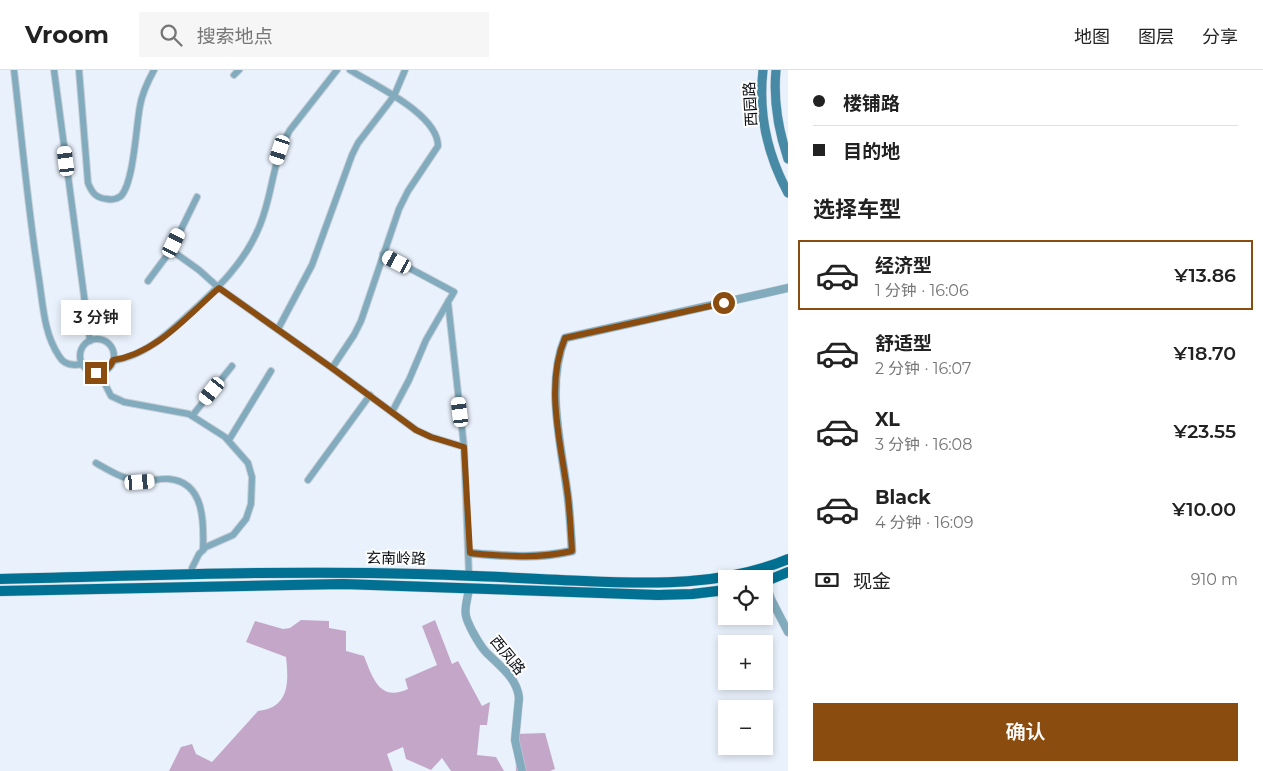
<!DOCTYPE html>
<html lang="zh">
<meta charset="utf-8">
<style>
:root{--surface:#fff;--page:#f6f6f6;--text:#222;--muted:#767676;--line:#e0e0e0;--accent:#8a4c0f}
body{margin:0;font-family:Montserrat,"Noto Sans SC",sans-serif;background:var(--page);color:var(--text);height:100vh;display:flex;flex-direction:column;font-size:19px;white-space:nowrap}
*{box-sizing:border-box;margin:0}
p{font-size:16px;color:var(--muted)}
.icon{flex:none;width:28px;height:28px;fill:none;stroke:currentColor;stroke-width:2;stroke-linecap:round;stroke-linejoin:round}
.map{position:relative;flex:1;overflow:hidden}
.panel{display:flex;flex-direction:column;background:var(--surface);width:475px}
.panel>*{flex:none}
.guide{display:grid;align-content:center;height:110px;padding:0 25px;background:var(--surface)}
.controls{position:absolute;left:718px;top:500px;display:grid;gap:10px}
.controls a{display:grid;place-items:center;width:55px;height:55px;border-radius:0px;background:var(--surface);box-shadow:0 2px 8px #0003;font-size:25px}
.end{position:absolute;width:22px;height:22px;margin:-11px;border:6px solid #8a4c0f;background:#fff;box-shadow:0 0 0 2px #fff}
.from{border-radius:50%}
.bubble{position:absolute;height:35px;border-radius:0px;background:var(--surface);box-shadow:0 2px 8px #0003;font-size:16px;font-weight:600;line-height:35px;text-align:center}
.car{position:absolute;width:15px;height:30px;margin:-15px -8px;border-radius:6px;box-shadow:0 0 4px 1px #0007;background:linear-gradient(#fff 24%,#345 0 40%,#fff 0 76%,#345 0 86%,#fff 0)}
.guide b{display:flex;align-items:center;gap:18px;height:48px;font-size:19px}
.guide b+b{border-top:1px solid var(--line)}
.guide i{width:12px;height:12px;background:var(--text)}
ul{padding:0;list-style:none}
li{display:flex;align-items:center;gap:15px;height:70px;margin:0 10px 8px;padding:0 15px;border:2px solid transparent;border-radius:0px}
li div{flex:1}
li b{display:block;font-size:19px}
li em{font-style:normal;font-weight:600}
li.on{border-color:var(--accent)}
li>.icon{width:45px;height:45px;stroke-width:1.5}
h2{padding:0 25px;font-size:22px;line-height:60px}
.pay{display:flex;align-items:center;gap:12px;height:55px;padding:0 25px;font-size:19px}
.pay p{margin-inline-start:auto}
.button{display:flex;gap:10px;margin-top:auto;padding:10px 25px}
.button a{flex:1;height:58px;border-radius:0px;background:var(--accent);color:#fff;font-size:20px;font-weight:600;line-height:58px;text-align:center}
header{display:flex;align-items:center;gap:30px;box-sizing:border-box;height:70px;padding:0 25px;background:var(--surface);border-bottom:1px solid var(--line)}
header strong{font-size:24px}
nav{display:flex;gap:28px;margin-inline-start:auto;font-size:18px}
.search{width:350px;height:45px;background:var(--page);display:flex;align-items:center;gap:12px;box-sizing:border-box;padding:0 18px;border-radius:0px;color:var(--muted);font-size:19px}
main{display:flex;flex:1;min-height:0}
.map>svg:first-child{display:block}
.forest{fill:#c4a7c8}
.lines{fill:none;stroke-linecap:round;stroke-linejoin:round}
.minor-casing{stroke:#c5cdd7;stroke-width:8}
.tertiary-casing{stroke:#c5cdd7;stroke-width:9}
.secondary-casing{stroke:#c5cdd7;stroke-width:10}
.primary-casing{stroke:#c5cdd7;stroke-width:11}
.minor{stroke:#82acbe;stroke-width:6}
.tertiary{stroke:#82acbe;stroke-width:8}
.secondary{stroke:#478aa5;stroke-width:9}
.primary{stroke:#007192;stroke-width:10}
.route{stroke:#8a4c0f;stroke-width:6}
.labels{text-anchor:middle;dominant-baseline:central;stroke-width:4;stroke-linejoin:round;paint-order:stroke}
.street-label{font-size:15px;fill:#0a0d12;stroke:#fff}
</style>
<header>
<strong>Vroom</strong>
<div class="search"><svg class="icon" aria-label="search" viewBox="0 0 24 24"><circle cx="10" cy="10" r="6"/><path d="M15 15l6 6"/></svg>搜索地点</div>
<nav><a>地图</a><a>图层</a><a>分享</a></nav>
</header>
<main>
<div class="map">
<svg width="788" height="701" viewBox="0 0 788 701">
<rect width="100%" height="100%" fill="#e9f1fc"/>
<g class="forest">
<path d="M301,550L329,551V558L346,561V581L364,586C373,609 380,632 408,619L405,609L437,595L422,556L435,550L452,594L458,591L482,636L490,632L487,655H480L477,685L496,687L504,701H451L442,688L431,700L406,689L403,677L387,684L393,701H169L181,677L192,674L196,684L212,692L258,641C289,638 289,613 286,587L246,572L255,551L283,559L290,558Z"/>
<path d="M545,663L555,699L550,701H516L515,664Z"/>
</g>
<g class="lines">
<g class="minor-casing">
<g id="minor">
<path d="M14,0C22,70 28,140 39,209C43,235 44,264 59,286C64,295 73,296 82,294"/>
<path d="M54,0L90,271"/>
<path d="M79,0L88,113C92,123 96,128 107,129C111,130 117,129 121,126C134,112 136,56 140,36C142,23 148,11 154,0"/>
<path d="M234,5L239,0"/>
<path d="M171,180L199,200L219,218L332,298L416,360L431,367L464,377"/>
<path d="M383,184L454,222L448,232L464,377L469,506"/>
<path d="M148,211L171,180L197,127"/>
<path d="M278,259L312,195L352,85L358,73L394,26L405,0"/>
<circle cx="97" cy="286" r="17"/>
<path d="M113,291C145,285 164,267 187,246C217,219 245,193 260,155C273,124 272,90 290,60L337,0"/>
<path d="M332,298L354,265L361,251L399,139L408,121L438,76C438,44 374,15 350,0"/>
<path d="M99,302L111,326L124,332L189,344L225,367L248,393L252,407L251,434L246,449L233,465L206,477L199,484L192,498"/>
<path d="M392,342L409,310L426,270L448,232"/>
<path d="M192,346L232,296"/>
<path d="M229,370L271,301"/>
<path d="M96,393C110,401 123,409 139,411C149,412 159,408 169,409C205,412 204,454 203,480"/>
<path d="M308,410L370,325"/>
</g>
</g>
<g class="tertiary-casing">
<g id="tertiary">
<path d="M470,483C505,486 537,489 572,481C571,463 570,445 568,428C562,378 545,316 565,268L788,218"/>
<path d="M764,510L771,529L788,562"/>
<path d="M469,519C468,527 464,538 466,546C468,555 479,574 485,581C498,595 517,607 519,628L515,670L522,701"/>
</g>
</g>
<g class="secondary-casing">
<g id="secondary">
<path d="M763,0C758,44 767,84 788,123"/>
<path d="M776,0C773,31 778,59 788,89"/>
</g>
</g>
<g class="primary-casing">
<g id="primary">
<path d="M0,509C139,506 278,500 417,504C473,505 529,509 584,511C653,514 724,516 788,489"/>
<path d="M764,512L788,502"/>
<path d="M0,521L343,514L658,525L692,524L726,520"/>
</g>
</g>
<use href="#minor" class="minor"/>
<use href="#tertiary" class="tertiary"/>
<use href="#secondary" class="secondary"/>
<use href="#primary" class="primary"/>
</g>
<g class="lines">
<path class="route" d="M96,303C104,302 110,299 113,290C156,284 188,245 219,218L332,298L416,360L431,367L464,377L470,483C505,486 538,489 572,481C571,463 570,445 568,427C562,377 544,317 565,268L724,233"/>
</g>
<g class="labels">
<g class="street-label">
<text transform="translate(750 34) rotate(-93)">西园路</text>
<text transform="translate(396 488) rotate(1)">玄南岭路</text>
<text transform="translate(508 585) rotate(51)">西凤路</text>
</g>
</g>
</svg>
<div class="controls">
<a><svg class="icon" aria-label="locate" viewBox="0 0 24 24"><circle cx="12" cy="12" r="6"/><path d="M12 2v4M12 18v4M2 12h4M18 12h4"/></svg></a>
<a>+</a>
<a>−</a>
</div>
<i class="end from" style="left:724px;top:233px"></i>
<i class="end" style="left:96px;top:303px"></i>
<div class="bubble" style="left:61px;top:230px;width:70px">3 分钟</div>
<i class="car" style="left:280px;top:80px;rotate:198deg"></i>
<i class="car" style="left:66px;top:91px;rotate:353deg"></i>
<i class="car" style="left:174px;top:173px;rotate:26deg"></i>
<i class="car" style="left:397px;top:192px;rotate:298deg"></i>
<i class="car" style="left:212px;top:321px;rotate:219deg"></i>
<i class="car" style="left:460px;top:342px;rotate:353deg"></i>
<i class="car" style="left:140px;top:412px;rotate:86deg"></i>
</div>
<section class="panel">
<div class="guide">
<b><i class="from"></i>楼铺路</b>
<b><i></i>目的地</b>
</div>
<h2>选择车型</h2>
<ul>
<li class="on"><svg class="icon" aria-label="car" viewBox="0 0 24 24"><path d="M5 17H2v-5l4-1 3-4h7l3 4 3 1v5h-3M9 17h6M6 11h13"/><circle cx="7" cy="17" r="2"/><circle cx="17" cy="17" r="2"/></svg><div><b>经济型</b><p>1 分钟 · 16:06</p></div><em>¥13.86</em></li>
<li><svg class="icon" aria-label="car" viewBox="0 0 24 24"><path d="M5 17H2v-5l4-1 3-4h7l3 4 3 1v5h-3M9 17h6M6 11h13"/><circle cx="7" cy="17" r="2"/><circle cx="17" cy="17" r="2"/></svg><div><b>舒适型</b><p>2 分钟 · 16:07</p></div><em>¥18.70</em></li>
<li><svg class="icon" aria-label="car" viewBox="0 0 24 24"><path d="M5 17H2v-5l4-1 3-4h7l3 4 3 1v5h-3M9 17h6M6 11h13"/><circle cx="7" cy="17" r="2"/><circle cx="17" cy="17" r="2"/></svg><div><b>XL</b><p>3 分钟 · 16:08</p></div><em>¥23.55</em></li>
<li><svg class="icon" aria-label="car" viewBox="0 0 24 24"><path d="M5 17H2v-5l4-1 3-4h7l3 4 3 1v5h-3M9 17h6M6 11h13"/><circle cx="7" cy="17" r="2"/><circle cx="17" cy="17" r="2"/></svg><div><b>Black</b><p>4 分钟 · 16:09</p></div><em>¥10.00</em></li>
</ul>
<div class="pay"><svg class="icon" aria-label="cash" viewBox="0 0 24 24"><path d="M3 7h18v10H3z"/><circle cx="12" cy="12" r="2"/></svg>现金<p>910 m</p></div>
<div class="button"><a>确认</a></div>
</section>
</main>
